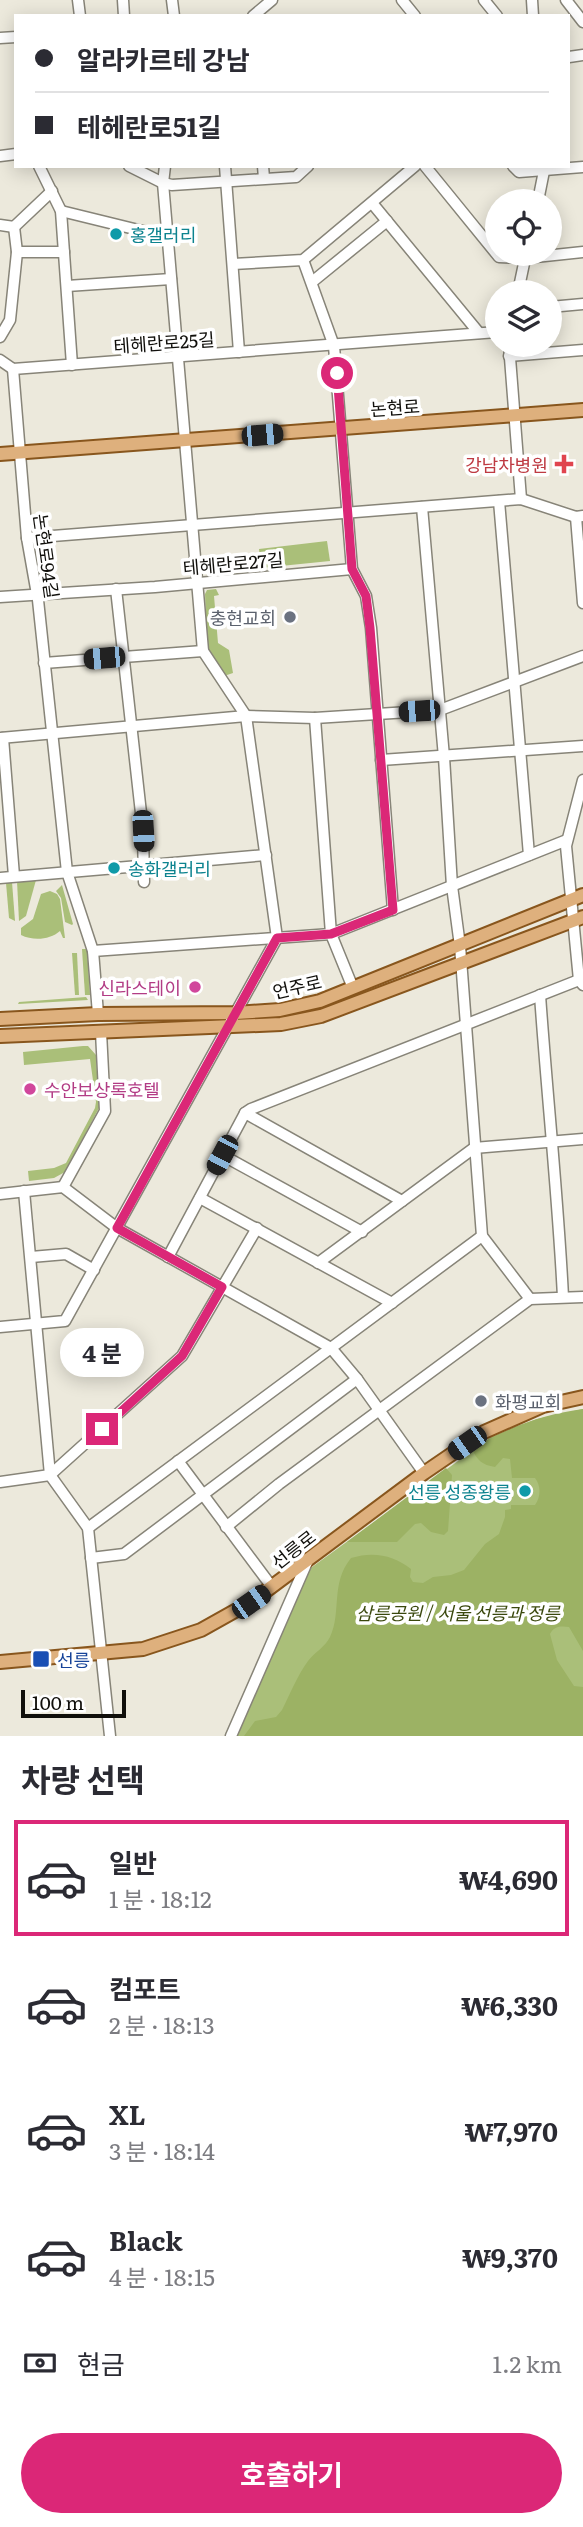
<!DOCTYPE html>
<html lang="ko">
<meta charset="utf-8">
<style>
:root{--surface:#fff;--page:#f7f7f7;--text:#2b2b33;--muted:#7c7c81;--line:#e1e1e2;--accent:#db2777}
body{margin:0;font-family:Literata,"Noto Sans KR",serif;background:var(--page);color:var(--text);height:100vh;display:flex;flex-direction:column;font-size:26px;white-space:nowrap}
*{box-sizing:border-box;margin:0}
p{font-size:23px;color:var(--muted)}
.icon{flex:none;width:38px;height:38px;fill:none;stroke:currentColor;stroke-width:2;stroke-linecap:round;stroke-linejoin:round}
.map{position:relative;height:1736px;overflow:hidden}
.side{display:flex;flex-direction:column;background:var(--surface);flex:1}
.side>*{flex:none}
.banner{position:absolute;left:14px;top:14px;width:556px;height:154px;border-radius:0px;box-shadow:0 4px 18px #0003;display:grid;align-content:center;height:154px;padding:0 21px;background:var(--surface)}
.controls{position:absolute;left:485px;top:189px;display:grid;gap:14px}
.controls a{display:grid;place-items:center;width:77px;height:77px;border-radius:50%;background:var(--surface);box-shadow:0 4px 18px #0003;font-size:35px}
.scale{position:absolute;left:21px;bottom:18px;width:105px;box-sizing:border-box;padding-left:7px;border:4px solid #100f0b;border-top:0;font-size:19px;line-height:24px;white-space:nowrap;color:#100f0b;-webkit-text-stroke:5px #fff;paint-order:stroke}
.end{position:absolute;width:32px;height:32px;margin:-16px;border:9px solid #db2777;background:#fff;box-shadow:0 0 0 4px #fff}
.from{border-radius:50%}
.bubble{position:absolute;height:49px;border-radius:24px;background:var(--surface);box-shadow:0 4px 18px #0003;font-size:23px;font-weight:700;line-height:49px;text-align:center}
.car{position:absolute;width:21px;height:42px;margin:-21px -10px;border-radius:9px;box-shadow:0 0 5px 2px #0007;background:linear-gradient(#222 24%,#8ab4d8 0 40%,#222 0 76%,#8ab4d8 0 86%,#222 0)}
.banner b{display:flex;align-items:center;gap:24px;height:66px;font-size:26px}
.banner b+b{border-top:2px solid var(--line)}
.banner i{width:18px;height:18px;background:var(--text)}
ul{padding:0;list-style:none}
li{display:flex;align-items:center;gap:21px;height:116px;margin:0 14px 10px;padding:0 7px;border:4px solid transparent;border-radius:0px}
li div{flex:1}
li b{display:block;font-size:26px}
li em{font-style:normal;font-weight:700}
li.current{border-color:var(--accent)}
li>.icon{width:63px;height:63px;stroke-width:1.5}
h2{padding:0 21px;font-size:32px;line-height:84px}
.pay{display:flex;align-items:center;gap:18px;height:77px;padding:0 21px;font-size:26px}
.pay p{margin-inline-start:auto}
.primary-button{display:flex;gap:14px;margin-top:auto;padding:14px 21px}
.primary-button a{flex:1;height:80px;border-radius:42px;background:var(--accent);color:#fff;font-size:28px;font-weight:700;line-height:80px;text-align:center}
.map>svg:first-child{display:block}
.green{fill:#aabf79}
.forest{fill:#9cb264}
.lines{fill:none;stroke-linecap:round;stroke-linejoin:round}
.minor-casing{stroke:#878478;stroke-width:13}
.major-casing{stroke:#88561d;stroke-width:16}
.minor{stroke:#fff;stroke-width:10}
.major{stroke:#deb07d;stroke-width:12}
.route{stroke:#db2777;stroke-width:9}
.culture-dot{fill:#0f9aa8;stroke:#fff;stroke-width:2.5}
.health-dot{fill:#e0444e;stroke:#fff;stroke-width:2.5}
.worship-dot{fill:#6b7280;stroke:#fff;stroke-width:2.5}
.hotel-dot{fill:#d1479c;stroke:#fff;stroke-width:2.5}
.transit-dot{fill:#1a4fb4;stroke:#fff;stroke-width:2.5}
.labels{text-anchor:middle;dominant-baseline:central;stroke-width:7;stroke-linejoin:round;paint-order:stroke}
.culture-label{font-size:18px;fill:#0d838f;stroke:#fff;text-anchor:start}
.street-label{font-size:18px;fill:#100f0b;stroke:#fff}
.health-label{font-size:18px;fill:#be3a42;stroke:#fff;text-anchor:end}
.worship-label{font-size:18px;fill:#5b616d;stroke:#fff;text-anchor:end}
.hotel-label{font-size:18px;fill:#b23c85;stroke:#fff;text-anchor:end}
.park-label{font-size:18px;font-style:italic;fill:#3a480d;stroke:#fff}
.transit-label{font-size:18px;fill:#164399;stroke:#fff;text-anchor:start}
</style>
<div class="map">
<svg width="583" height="1736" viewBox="0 0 583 1736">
<rect width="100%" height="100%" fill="#ece9dc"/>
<g class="green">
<path d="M327,541L330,561L261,568L259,549Z"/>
<path d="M216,589L219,595L214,596L218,643L229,650L233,673L224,676L207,647L205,594L207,590Z"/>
<path d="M36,880L26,916L19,921L17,881Z"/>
<path d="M12,882L15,921L9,918L6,883Z"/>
<path d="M62,885L73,924L72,925L65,922L61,898L56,891Z"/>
<path d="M50,891L57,894L60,899L65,938H63L60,931C50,940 33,941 21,935V928L33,919L41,894Z"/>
<path d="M82,949H87L90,995H85Z"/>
<path d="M77,953L79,995H75L72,953Z"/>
<path d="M86,997L88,1000L18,1004L19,1002Z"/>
<path d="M83,1046H88L96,1055L99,1108L65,1172L54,1178L29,1181L28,1171L54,1168L66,1163L95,1108L96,1102L90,1059L24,1065L23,1052Z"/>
<path d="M583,1409V1736H233L281,1636L308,1570L491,1437L537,1419Z"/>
</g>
<g class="forest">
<path d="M583,1409V1651L569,1627C561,1626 554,1626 550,1634L557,1660L574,1686L583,1687V1736H244L255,1721L276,1717L282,1710C290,1694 297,1676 308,1661C315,1652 325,1647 330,1637C342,1612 330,1584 351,1558C373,1551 394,1555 411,1569L410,1577L413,1582L423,1583L433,1577L451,1575L464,1570L485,1544L499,1534L505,1517V1510L511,1509V1505H535C541,1496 541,1486 535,1478H512L510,1459L503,1458L495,1467C482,1465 477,1460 472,1449C505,1428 544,1414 583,1409Z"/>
<path d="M446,1468L452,1475L448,1531L444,1535L431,1532L421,1523L415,1524L397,1542H347Z"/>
</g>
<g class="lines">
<g class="minor-casing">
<g id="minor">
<path d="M78,0L80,16"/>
<path d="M123,0L124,16"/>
<path d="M172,0L174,16"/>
<path d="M402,0L415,16"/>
<path d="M484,0L497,16"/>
<path d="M532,0L533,16"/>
<path d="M566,0L583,22"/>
<path d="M253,16L272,0"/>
<path d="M0,38L16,37"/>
<path d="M569,57L583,55"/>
<path d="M0,156L16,154"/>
<path d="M39,166L61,211L72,365"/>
<path d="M129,166L163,183L172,185L296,177L308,166"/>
<path d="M225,166L239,352"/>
<path d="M263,166L264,178"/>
<path d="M425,166L499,257L526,258L583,252"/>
<path d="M513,166L519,172L583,167"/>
<path d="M538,201L545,166"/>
<path d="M372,203L479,333"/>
<path d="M61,211L167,237"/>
<path d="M0,225L14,227"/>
<path d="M14,227L52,191"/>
<path d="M17,252H64"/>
<path d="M303,260L334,346L352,569L366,596L371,628L393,910"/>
<path d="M233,264L303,260L415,166"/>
<path d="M312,282L387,221"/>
<path d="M67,286L171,279"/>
<path d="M518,292L526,254"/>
<path d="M550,307L583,304"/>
<path d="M0,337L10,320L17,252L14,227"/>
<path d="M509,345L521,499"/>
<path d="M509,356L583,350"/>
<path d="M0,360L13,369L497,332"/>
<path d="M13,369L27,538L38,600L67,872L93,951L98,1014"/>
<path d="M499,501L529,855"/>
<path d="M422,507L444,757L452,886L460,946L482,1236L530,1299"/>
<path d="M576,517L583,603"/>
<path d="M27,538L521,499L576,517L583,516"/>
<path d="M116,589L143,831L144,882"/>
<path d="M0,597L155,587L352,569"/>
<path d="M44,663L203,651"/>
<path d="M315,718L331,934L353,988"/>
<path d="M0,738L246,716L315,718L440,710L583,656"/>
<path d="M3,738L14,876"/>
<path d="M381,760L583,746"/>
<path d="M583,780L566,846L579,980L583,985"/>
<path d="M0,878L266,855"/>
<path d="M93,951L331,934L567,840"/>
<path d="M540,995C547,1095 558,1196 563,1297"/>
<path d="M245,1113L402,1201"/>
<path d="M222,1155L362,1232"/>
<path d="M63,1187L105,1111L101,1032"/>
<path d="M24,1191L50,1475L88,1528L110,1736"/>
<path d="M0,1194L63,1187L117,1228L331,1348L357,1379L424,1473"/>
<path d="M200,1198L392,1303"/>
<path d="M31,1257L66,1254L94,1270"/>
<path d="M168,1257L245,1113L251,1109L579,980"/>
<path d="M318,1263L474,1148L583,1139"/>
<path d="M0,1327L65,1321L277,938L246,716L203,651L163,183L165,166"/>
<path d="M178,1461L272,1587"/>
<path d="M0,1482L50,1475L182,1356L257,1228"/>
<path d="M226,1527L279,1484L530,1299L583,1297"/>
<path d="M88,1528L482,1236"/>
<path d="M91,1558L124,1554L357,1379"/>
<path d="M231,1736L308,1560"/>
</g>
</g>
<g class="major-casing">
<g id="major">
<path d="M0,454L583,410"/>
<path d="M0,1019L98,1014L236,1013L280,1010L320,1001L583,895"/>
<path d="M0,1036L281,1024L321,1016L583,917"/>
<path d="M0,1662L143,1649L201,1630L251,1602L424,1473L484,1432L543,1406L583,1397"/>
</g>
</g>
<use href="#minor" class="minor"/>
<use href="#major" class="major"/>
</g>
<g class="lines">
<path class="route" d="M102,1429L182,1356L222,1287L117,1228L277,938L331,934L393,910L370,628L366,596L352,569L337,373"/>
</g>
<g class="culture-dot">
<circle cx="116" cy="234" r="7"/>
<circle cx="114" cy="868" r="7"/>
<circle cx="525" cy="1491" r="7"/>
</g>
<path class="health-dot" d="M560.5 453.5h7v7h7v7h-7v7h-7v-7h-7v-7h7z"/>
<g class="worship-dot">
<circle cx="290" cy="617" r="7"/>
<circle cx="481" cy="1401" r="7"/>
</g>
<g class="hotel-dot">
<circle cx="195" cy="987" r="7"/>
<circle cx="30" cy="1089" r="7"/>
</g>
<rect class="transit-dot" x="32" y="1650" width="18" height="18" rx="3.5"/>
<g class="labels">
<g class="culture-label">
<text x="130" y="234">홍갤러리</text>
<text x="128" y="868">송화갤러리</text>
<text x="511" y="1491" text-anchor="end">선릉 성종왕릉</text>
</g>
<g class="street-label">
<text transform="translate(164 342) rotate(-4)">테헤란로25길</text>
<text transform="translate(395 407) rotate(-4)">논현로</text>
<text transform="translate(47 556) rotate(82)">논현로94길</text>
<text transform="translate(233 563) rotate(-5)">테헤란로27길</text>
<text transform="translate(297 986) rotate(-13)">언주로</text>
<text transform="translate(293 1549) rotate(-38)">선릉로</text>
</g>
<g class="health-label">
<text x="548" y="464">강남차병원</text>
</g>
<g class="worship-label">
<text x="276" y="617">충현교회</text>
<text x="495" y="1401" text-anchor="start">화평교회</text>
</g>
<g class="hotel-label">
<text x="181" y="987">신라스테이</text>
<text x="44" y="1089" text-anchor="start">수안보상록호텔</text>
</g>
<g class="park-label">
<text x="458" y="1612">삼릉공원 / 서울 선릉과 정릉</text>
</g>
<g class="transit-label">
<text x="57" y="1659">선릉</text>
</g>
</g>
</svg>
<div class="controls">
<a><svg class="icon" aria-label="locate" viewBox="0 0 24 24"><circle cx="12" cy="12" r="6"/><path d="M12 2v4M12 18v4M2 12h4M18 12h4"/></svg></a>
<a><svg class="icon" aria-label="layers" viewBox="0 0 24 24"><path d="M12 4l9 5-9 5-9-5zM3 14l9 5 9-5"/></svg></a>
</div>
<div class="scale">100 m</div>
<i class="end from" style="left:337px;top:373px"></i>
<i class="end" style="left:102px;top:1429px"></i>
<div class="bubble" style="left:60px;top:1328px;width:84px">4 분</div>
<i class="car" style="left:262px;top:435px;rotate:85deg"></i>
<i class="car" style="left:104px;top:658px;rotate:265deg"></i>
<i class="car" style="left:419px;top:711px;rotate:266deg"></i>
<i class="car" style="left:143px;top:831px;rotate:177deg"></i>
<i class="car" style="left:222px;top:1155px;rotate:208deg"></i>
<i class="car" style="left:467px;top:1443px;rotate:235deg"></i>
<i class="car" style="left:251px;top:1602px;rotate:55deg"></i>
<div class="banner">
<b><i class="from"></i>알라카르테 강남</b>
<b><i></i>테헤란로51길</b>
</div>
</div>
<section class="side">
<h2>차량 선택</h2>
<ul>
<li class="current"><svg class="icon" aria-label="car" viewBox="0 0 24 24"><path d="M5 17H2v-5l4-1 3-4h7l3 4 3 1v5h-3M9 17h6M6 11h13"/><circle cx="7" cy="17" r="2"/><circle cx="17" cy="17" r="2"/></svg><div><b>일반</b><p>1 분 · 18:12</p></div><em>₩4,690</em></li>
<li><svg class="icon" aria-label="car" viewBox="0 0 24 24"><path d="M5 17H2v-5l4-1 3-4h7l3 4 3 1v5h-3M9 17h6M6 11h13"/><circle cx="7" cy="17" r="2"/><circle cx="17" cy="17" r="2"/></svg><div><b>컴포트</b><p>2 분 · 18:13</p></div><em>₩6,330</em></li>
<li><svg class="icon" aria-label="car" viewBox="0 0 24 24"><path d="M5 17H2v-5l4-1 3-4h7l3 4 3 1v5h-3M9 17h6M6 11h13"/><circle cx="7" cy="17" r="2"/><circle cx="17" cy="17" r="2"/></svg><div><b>XL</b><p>3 분 · 18:14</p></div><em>₩7,970</em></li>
<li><svg class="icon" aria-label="car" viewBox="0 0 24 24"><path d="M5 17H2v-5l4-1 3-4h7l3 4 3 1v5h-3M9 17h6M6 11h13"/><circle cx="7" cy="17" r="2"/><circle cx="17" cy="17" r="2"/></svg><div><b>Black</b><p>4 분 · 18:15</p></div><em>₩9,370</em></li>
</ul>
<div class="pay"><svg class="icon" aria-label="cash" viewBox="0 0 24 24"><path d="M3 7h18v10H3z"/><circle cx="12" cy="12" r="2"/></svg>현금<p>1.2 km</p></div>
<div class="primary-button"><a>호출하기</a></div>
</section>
